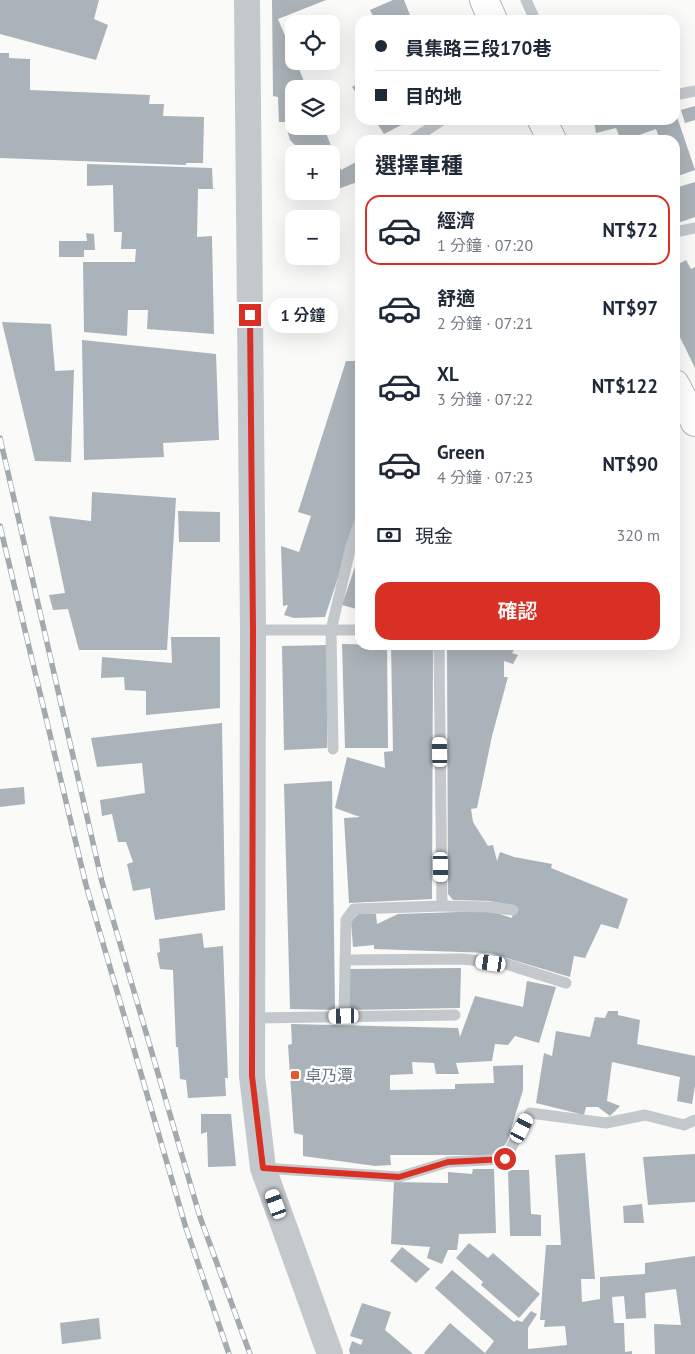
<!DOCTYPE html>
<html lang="zh-TW">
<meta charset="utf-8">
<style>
:root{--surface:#fff;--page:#f2f2f3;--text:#1f2937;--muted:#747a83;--line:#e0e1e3;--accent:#d93025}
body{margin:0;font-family:"PT Sans","Noto Sans TC",sans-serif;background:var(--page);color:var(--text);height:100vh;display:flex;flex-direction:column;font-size:19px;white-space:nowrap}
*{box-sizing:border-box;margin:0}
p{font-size:16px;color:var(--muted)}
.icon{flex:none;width:28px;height:28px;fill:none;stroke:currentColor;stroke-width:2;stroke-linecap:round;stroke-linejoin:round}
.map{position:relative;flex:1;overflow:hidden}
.drawer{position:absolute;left:355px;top:135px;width:325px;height:515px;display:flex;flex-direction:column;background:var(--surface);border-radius:15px;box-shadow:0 5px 20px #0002}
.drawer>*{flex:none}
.hud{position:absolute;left:355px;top:15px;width:325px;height:110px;border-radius:15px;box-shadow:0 5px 20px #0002;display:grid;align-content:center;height:110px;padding:0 20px;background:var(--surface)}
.fabs{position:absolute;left:285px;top:15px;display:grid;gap:10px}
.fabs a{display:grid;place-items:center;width:55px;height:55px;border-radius:10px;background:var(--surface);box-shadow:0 5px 20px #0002;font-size:25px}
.end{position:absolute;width:22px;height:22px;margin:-11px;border:6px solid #d93025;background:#fff;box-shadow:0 0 0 2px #fff}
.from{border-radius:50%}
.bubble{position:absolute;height:35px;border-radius:15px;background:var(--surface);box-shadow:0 5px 20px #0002;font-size:16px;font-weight:600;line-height:35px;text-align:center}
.car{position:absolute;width:15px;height:30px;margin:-15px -8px;border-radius:6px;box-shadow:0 0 4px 1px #0007;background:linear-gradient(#fff 24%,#345 0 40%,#fff 0 76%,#345 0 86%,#fff 0)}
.hud b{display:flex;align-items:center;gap:18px;height:48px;font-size:19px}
.hud b+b{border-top:1px solid var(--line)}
.hud i{width:12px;height:12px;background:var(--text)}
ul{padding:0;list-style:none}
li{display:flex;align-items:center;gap:15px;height:70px;margin:0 10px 8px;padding:0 10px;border:2px solid transparent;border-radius:15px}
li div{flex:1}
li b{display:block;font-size:19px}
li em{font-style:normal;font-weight:600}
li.active{border-color:var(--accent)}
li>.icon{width:45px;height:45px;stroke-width:1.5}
h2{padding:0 20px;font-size:22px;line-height:60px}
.pay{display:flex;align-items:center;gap:12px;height:55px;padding:0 20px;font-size:19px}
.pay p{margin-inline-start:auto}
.action{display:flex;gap:10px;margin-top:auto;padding:10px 20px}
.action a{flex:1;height:58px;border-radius:15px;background:var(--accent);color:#fff;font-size:20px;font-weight:600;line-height:58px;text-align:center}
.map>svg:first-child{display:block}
.building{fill:#aab3b9}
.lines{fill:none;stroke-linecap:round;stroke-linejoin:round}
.secondary-casing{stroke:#b3babf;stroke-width:30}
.service{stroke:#c3c8cc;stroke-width:11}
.tertiary{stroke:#c3c8cc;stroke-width:26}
.secondary{stroke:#fff;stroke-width:28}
.rail-casing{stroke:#a2aab0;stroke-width:5.5}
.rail{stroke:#fff;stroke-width:4;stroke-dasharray:11;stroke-linecap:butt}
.route{stroke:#d93025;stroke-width:6}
.poi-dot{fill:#e4572e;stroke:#fff;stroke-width:2}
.labels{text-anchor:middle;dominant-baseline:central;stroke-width:5;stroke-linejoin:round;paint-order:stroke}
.poi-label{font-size:16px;fill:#657683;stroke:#fff;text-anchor:start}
</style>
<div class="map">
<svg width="695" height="1354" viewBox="0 0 695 1354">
<rect width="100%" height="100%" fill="#fafaf8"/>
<g class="building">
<path d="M0,0H99L94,19L108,25L96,60L0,34Z"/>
<path d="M272,0H326L278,19L294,57V61H296L307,89H294V126H323L341,170L360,160V181L338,189L331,182V154H304L290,140L285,122H279L278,97L273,96Z"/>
<path d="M393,0H404L412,20H375L370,10Z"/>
<path d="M0,53H9V58L30,59V90L150,95L149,104H164L163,116L204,117L203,163H186V165L0,158Z"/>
<path d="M360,82V98L352,87Z"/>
<path d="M695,106V120L685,123L681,110Z"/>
<path d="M675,111L695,170L675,177V140H660L656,129L625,140H621L616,128L596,133L594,121L675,120Z"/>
<path d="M375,120H411L384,134Z"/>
<path d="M87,164L212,168L213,189H198L197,237L212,236L214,334L147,329L148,310H128L127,336L84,332L83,262H135L136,249H121L122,232H114L113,185L87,186Z"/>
<path d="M695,182V217L675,224V188Z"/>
<path d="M86,233L94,234L95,250H84V257H59V241H87Z"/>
<path d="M686,260L691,269L695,267V368L675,327V266Z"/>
<path d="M2,322L51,324L55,371L74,370L71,462L35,461Z"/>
<path d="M82,340L216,354L219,440L163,443L164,457L84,460Z"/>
<path d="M346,361H360V511L325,617L294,618L284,615L288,605L283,606L281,546L299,552L311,516L298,512Z"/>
<path d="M92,492L176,498L167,650H79L68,609L53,610L49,595L65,593L49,516L91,521Z"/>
<path d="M178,511L220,512V542H179Z"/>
<path d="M360,552V610L342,605Z"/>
<path d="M171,637H220V708L146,715V691L125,690L124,677L101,678L102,657L172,663Z"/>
<path d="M342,644L387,645L388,748H345Z"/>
<path d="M328,645L327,748L284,750L282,646Z"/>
<path d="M391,645H433L432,899L349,903L344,818L360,817L335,808L347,757L385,768L384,752L393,751Z"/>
<path d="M447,645H517L512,653L518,655L513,664L504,661V677H508L492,736L477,808L471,809L473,822L488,846L493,845L497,861L500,852L514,857L552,864L551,868L628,899L618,929L601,924L585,958L574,956L570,977L490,953L374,949V945L353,947L351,922L358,914H376L377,924L398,914L490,911L512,918L514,906L490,901L453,900L448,894Z"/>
<path d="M222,723L225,910L155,920L150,888L133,891L127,864L133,862L126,842H118L112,814L102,816L100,800L145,793L142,763L97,767L91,738Z"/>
<path d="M332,781L335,1010L290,1009L284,784Z"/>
<path d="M24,787L25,804L0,807V789Z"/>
<path d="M202,933L204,948L223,946L228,1078H225L226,1096L188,1098L186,1080L180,1079L178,1047H176L173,970L160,969L157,953L160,952L159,939Z"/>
<path d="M461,968L460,1008L348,1010V969Z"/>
<path d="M527,981L556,987L539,1043L515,1036L508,1045L495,1044L492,1061L456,1063L459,1074H436L434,1063L412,1062L413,1074L390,1075V1090L455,1089V1084L494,1083L493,1066L523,1065V1090L507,1142L501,1150L495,1155H390L391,1165L375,1166L303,1156V1135L294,1133L288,1045L292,1044L291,1024L458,1028L460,1037L475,996L523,1007Z"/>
<path d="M608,1011H618V1015L640,1020L637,1044L695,1056V1086L692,1104L677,1101L680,1077L612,1062L607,1101L620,1106L610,1116L598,1107H586L584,1115L536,1103L544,1053L552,1056L556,1031L590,1037L595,1017L605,1018Z"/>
<path d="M201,1114H231L236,1166L208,1167L207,1132L201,1134Z"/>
<path d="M585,1153L595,1279H581L582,1302L600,1299V1277L645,1274V1263L695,1256V1354H655L654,1324L681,1325L676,1289L645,1293L646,1318L626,1319L624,1296L612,1297L614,1323H624L625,1352L632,1351V1354H425L424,1353L450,1323L485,1353L494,1341L435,1288L452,1270L514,1322L517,1320L522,1322L531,1311L537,1314L528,1328V1349L567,1345L565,1326L544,1327L545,1320H540L546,1245H561L555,1155Z"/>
<path d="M695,1154V1202L648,1205L643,1157Z"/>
<path d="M473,1169H494L496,1233L459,1234L457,1250H448L442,1264L427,1258L430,1247L391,1244L394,1182L448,1183V1172L472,1174Z"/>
<path d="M508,1170H529L531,1214L541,1215V1236H510Z"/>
<path d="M642,1204L644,1223H624L623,1206Z"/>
<path d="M469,1243L488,1258L493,1253L540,1294L519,1318L481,1285L483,1282L456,1258Z"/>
<path d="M402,1247L430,1269L416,1283L390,1261Z"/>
<path d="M362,1303L391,1312L385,1330L413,1354H350L349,1350L352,1341L361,1345L363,1340L350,1336Z"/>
<path d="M99,1318L101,1339L62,1344L60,1323Z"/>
</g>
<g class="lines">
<g class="secondary-casing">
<g id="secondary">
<path d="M484,0L493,20"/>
<path d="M542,120L552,140"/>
<path d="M675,384L695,422"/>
</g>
</g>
<g class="service">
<path d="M526,0L535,20"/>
<path d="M675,95L695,91"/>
<path d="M412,140L442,120"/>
<path d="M675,232L695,228"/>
<path d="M253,630H360"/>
<path d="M333,749L331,630L351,546L360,521"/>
<path d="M442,906L489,907L513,910"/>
<path d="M345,960L463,959L506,964L566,983"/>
<path d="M344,1016L346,920L354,909L442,906L439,645"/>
<path d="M252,1018L455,1015"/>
<path d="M263,1168L399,1177L448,1162L505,1159L530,1113L606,1123L645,1115L684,1125L695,1120"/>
</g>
<path class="tertiary" d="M247,0L253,630L252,1076L263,1168L330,1354"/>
<use href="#secondary" class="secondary"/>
<g class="rail-casing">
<g id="rail">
<path d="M0,438L102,882L200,1217L250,1354"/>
<path d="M0,526L86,885L186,1228L229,1354"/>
</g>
</g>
<use href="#rail" class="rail"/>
</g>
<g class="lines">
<path class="route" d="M250,315L253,630L252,1076L263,1168L399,1177L448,1162L505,1159"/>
</g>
<rect class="poi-dot" x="290" y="1070" width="10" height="10" rx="2.5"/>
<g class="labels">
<g class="poi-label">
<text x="305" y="1075">卓乃潭</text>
</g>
</g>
</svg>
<div class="fabs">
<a><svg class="icon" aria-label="locate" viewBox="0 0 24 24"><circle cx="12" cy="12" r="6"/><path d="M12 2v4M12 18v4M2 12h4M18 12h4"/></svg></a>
<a><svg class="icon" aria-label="layers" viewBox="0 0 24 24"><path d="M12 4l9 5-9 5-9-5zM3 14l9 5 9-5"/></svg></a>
<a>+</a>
<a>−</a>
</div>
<i class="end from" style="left:505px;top:1159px"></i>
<i class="end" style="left:250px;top:315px"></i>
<div class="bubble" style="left:268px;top:298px;width:70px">1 分鐘</div>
<i class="car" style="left:440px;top:752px;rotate:359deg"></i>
<i class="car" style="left:441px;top:867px;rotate:179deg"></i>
<i class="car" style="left:491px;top:963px;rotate:278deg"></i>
<i class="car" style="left:344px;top:1016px;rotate:269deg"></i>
<i class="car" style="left:522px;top:1128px;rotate:28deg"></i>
<i class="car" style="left:276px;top:1204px;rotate:340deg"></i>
<div class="hud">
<b><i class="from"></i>員集路三段170巷</b>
<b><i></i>目的地</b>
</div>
<section class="drawer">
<h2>選擇車種</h2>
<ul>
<li class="active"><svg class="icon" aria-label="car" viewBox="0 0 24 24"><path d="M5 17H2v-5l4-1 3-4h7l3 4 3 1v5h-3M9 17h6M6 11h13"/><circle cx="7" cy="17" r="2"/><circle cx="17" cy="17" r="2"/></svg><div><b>經濟</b><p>1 分鐘 · 07:20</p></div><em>NT$72</em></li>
<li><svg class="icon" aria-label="car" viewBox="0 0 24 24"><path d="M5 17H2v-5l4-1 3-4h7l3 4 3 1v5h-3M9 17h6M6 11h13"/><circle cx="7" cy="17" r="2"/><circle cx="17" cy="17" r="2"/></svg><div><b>舒適</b><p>2 分鐘 · 07:21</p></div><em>NT$97</em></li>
<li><svg class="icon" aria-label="car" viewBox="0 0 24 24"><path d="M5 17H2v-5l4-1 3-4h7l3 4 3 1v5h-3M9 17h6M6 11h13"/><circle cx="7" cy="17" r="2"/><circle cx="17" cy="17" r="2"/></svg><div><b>XL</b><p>3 分鐘 · 07:22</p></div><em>NT$122</em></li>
<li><svg class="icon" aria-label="car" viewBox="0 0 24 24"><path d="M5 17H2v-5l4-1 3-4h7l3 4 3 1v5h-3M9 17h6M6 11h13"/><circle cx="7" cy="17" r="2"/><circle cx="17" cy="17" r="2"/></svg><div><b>Green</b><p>4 分鐘 · 07:23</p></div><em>NT$90</em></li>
</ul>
<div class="pay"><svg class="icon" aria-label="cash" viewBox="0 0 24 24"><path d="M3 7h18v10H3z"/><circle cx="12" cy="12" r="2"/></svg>現金<p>320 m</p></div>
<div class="action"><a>確認</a></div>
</section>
</div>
